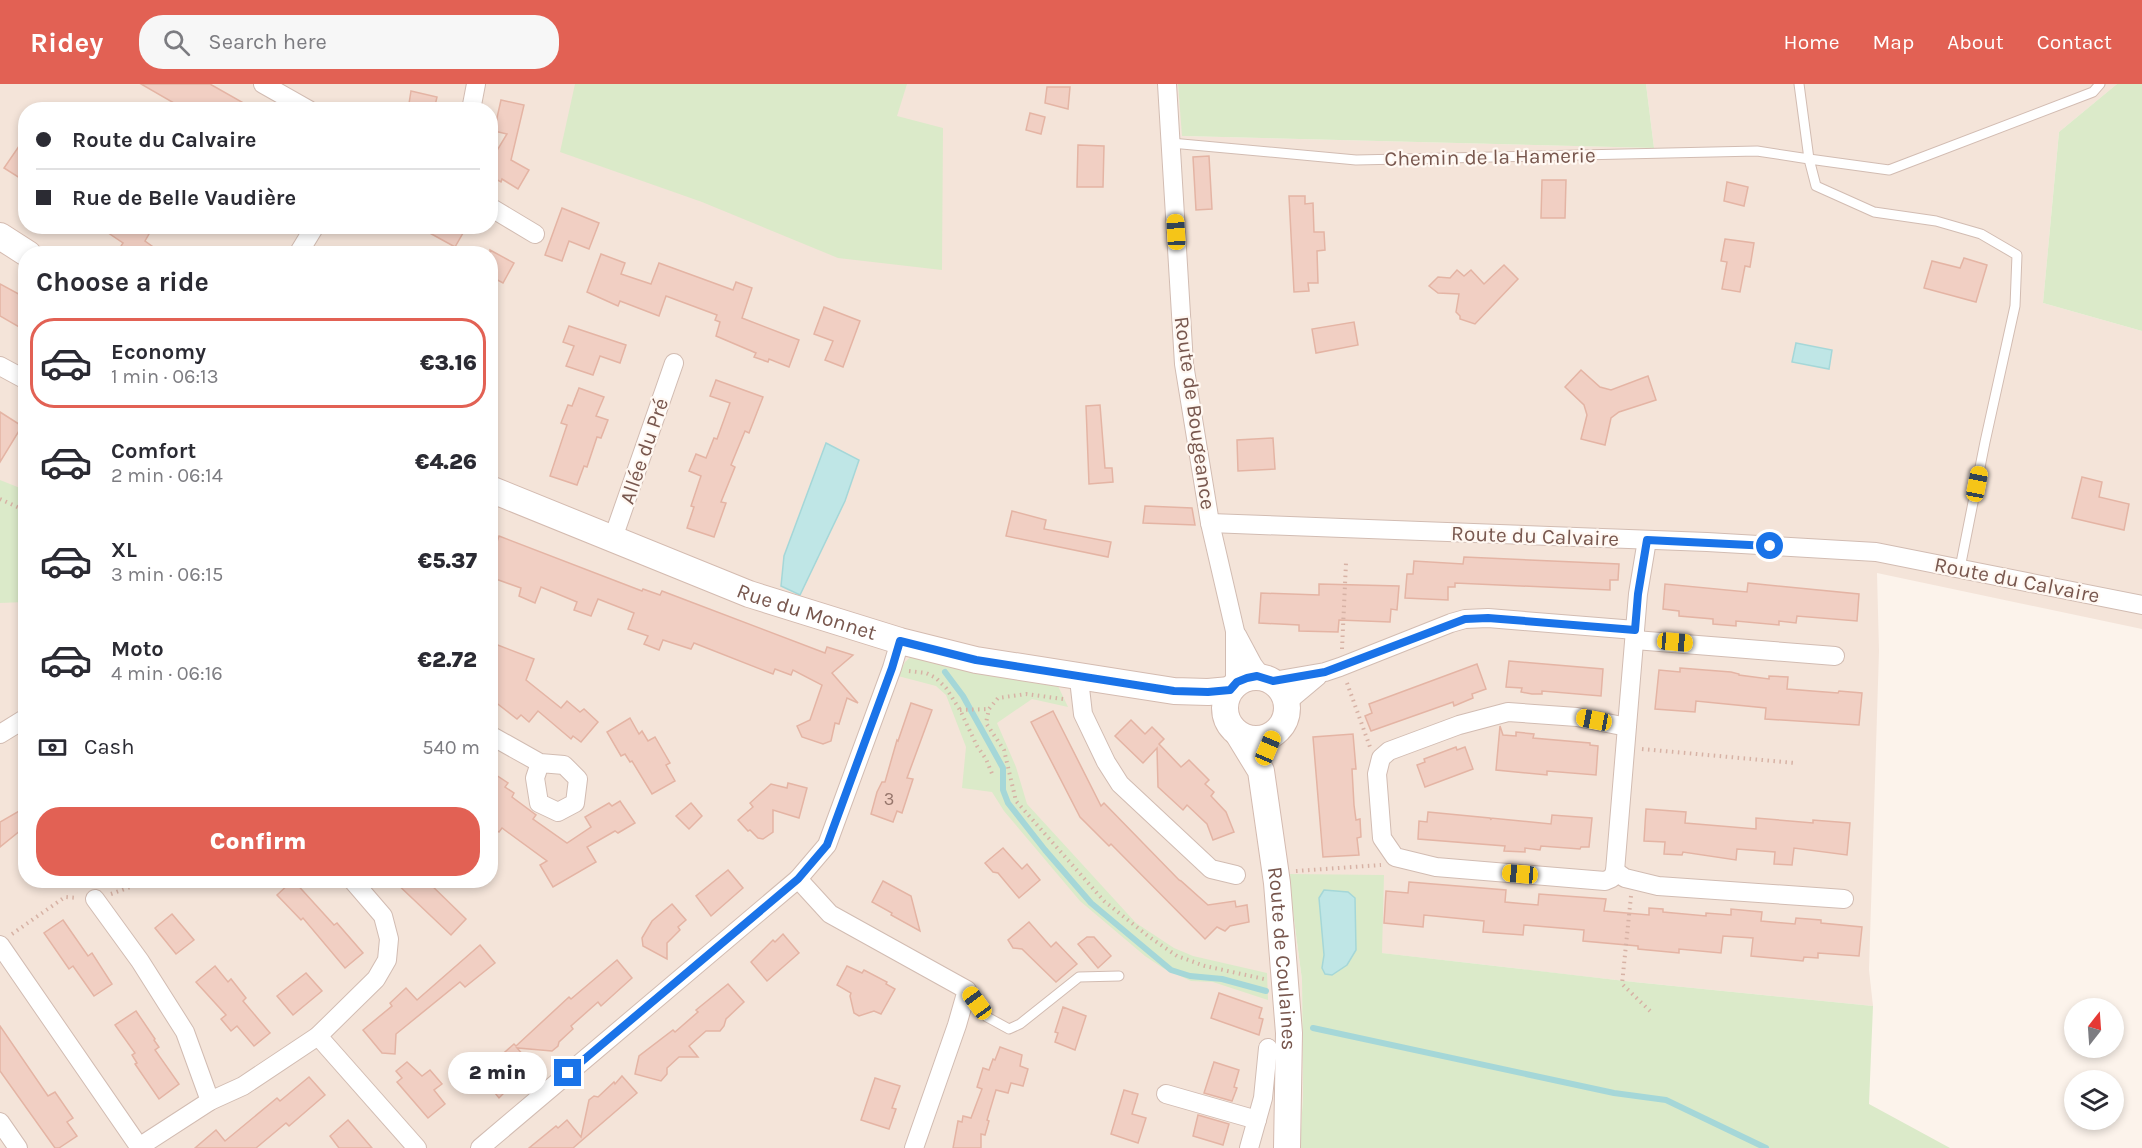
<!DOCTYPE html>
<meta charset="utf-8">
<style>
:root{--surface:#fff;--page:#f7f7f7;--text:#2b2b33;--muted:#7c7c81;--line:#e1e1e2;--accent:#e26154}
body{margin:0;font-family:Karla,sans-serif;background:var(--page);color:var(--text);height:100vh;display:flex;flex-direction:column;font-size:22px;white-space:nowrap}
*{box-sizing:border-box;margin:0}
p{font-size:20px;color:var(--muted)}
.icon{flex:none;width:33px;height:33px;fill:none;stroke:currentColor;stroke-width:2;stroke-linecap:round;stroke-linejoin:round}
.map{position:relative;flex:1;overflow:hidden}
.sheet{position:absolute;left:18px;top:162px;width:480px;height:642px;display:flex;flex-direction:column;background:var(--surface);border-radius:24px;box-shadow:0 3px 9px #0003}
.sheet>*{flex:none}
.top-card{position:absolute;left:18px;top:18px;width:480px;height:132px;border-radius:24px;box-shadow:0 3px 9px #0003;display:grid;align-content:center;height:132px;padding:0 18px;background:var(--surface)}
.needle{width:39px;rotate:17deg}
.fabs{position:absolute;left:2064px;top:914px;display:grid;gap:12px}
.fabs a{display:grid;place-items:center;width:60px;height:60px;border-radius:50%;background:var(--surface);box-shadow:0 3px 9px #0003;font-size:30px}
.end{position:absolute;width:27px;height:27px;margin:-14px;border:8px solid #1a73e8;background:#fff;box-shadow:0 0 0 3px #fff}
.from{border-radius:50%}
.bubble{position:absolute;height:42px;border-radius:21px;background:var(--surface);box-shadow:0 3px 9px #0003;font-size:20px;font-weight:800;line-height:42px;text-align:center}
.car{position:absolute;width:18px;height:36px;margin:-18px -9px;border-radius:8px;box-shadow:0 0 4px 2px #0007;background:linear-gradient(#f5c518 24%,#345 0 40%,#f5c518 0 76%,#345 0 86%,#f5c518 0)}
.top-card b{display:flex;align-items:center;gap:21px;height:57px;font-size:22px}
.top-card b+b{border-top:2px solid var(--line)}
.top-card i{width:15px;height:15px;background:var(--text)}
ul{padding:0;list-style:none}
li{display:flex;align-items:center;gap:18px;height:90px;margin:0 12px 9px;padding:0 6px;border:3px solid transparent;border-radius:24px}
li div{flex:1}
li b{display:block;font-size:22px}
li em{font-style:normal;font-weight:800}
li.selected{border-color:var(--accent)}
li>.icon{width:54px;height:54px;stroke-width:1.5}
h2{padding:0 18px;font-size:27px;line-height:72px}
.pay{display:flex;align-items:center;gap:15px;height:66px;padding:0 18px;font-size:22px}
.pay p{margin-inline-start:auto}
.action{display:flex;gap:12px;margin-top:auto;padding:12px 18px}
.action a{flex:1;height:69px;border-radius:24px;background:var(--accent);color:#fff;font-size:24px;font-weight:800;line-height:69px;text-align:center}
header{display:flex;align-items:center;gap:36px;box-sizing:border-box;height:84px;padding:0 30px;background:var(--accent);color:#fff}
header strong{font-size:28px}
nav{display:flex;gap:33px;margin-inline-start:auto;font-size:21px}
.search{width:420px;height:54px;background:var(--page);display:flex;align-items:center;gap:15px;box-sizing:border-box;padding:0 21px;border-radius:24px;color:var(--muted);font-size:22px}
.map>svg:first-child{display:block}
.residential{fill:#f4e4d9;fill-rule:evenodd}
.green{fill:#dbeac9}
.water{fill:#bfe6e6;stroke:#a5d7d8;stroke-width:1.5}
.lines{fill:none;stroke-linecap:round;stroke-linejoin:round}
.stream{stroke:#a5d7d8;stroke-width:6}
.building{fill:#f1cfc3;stroke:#e4b4a4;stroke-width:1.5}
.lane-casing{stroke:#d2bcb2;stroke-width:11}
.street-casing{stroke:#d2bcb2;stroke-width:20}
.secondary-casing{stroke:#d4bbb0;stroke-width:28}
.path{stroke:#d7b2a5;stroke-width:4;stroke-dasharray:1.5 4.5;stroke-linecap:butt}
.lane{stroke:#fff;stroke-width:9}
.street{stroke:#fff;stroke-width:18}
.secondary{stroke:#fff;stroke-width:26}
.route{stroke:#1a73e8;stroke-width:8}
.labels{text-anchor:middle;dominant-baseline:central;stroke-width:4.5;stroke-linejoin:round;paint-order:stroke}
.number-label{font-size:18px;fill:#96756b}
.street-label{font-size:21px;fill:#78574e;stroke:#fff8f2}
</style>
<header>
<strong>Ridey</strong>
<div class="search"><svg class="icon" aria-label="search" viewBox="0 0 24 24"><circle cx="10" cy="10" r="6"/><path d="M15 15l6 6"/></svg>Search here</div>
<nav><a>Home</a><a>Map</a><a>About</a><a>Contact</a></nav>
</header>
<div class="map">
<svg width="2142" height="1064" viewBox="0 0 2142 1064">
<rect width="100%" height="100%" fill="#fcf3eb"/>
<path class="residential" d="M0,0H1178L1183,52L1654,64L1646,0H2117L2059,48L2043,219L2142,247V545L1877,489L1879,567L1869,886L1873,922L1634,898L1381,869L1288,790L1302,896L1303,1011L1300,1064H0ZM26,26H490V142H26ZM26,170H490V796H26Z"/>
<g class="green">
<path d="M575,0H907L897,32L943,44L942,186L838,174L702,118L560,68Z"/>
<path d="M1178,0H1646L1654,64L1182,52Z"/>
<path d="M2117,0H2142V247L2043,219L2059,48Z"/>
<path d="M0,396L25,406V518L0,519Z"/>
<path d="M916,568L1044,592L1058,602L1068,623L1032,615L997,639L1016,683L1027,720L1136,839L1174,864L1193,872L1267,889L1268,916L1213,898L1191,897L1163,884L1145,872L1080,817L1004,727L992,708L962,704L966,663L946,611L936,602L898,592L905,578Z"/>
<path d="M1288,790L1384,791L1382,869L1634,898L1873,922L1869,1020L1950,1064H1300L1303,1011L1302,896Z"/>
</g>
<g class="water">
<path d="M1796,259L1832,266L1829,285L1792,278Z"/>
<path d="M826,359L859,376L845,417L800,511L781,502L784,472Z"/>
<path d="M1324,806L1348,808L1355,814L1356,866L1347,881L1332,891L1325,890L1322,884L1324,871L1319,814Z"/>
</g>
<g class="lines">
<g class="stream">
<path d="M945,588L963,612L1003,684V706L1008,719L1045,766L1091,819L1171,886L1190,892L1222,895L1266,907"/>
<path d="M1313,944L1614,1009L1666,1016L1766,1064"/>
</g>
</g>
<g class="building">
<path d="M141,0H210L256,26H186Z"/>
<path d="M1047,3H1070L1068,25L1045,19Z"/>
<path d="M411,7L437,13L434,26H408Z"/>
<path d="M501,16L524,21L511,76L529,86L518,105L502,95L501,98L490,92V78L507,50L494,47Z"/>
<path d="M1030,29L1045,33L1041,50L1026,46Z"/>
<path d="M26,52V98L4,84Z"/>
<path d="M1078,61L1104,62L1103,103H1077Z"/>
<path d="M1209,72L1212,125L1196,126L1193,73Z"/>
<path d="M1542,96H1566L1565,134H1541Z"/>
<path d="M1727,98L1748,103L1744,122L1724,117Z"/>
<path d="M1289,112H1305V120L1313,119L1314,148H1324L1325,166L1317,167L1318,199H1308L1309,207L1294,208Z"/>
<path d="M562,124L599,139L589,165L569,157L562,177L545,171Z"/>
<path d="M98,142H136L149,150L145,157L163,170H116L123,159Z"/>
<path d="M417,142H467L455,163Z"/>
<path d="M1725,155L1754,159L1750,183L1745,182L1740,208L1722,205L1727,178L1721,177Z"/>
<path d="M490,166L514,179L503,199L490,192Z"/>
<path d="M601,170L625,179L621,190L651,200L659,179L733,206L736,198L752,204L742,234L799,256L789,283L769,275L768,278L754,273L756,269L716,252L720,238L715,236L717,231L666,212L659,232L620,217L618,222L587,208Z"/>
<path d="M1964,174L1987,181L1976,218L1924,204L1932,177L1960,184Z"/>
<path d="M1504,181L1518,195L1475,240L1460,235V232L1456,228L1459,210L1438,209L1429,202L1438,193L1450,194L1457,186L1464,192L1471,186L1484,200Z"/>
<path d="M0,200L26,214V247L0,232Z"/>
<path d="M824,223L860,237L843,283L825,276L833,257L814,250Z"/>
<path d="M1354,238L1358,261L1316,269L1312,245Z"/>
<path d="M569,242L626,261L620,279L600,272L593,291L566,282L574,262L563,258Z"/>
<path d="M1581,286L1600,303L1611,306L1648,292L1656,316L1619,328L1611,334L1605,361L1581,355L1587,331L1584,321L1565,303Z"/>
<path d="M716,296L763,313L749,349L745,347L731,381L735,383L721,418L726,419L714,453L687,444L694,423L691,422L701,392L689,387L696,370L706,374L714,354L717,355L730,319L710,312Z"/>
<path d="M579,304L604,313L596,332L608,336L601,354L597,353L587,383L584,382L577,401L550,392L567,341L561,339L568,321L572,322Z"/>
<path d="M1100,321L1105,384H1112L1113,398L1089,400L1086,322Z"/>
<path d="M0,328L22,342L0,378Z"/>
<path d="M1273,354L1275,385L1238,387L1237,356Z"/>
<path d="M2082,393L2102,398L2099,413L2129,420L2124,446L2072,434Z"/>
<path d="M1145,422L1192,424L1195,441L1143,439Z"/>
<path d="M1012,427L1046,436L1044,445L1111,458L1108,473L1006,452Z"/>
<path d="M499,452L642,507L643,505L660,511L662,507L825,569L827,563L853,571L832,589L858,619L847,614L839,640L835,639L831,657L823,660L802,653L797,642L810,636L822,601L793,586L791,591L775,585L773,590L694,559L691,565L663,556L659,566L644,560L648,552L628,545L634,529L598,515L591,532L574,526L577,518L541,503L535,519L519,512L521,504L490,493V463L495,464Z"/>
<path d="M1464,473L1619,480L1618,496H1610V506L1455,499V503H1448V516L1405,514L1407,490H1413L1414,477L1463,480Z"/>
<path d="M1748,499L1859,510L1857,537L1797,532L1796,539L1779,537V541L1736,537V542L1713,540V535L1679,532V527L1663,525L1665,500L1747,508Z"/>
<path d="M1319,500L1399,502L1397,526L1391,525L1390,538L1339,536L1338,548L1299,547V541L1259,539L1261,509L1319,511Z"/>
<path d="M490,558L534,575L526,596L561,624L567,617L580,628L584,625L598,638L581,658L573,652L571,655L538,627L529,638L521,631L517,635L490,614Z"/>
<path d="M1509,577L1603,585L1601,612L1542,607V610H1532L1521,608L1522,604L1506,603Z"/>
<path d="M1477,580L1486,605L1472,610L1473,614L1454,622L1453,618L1371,647L1365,632L1372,629L1369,620Z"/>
<path d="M1680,584L1731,588L1739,590V591L1769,595V592L1788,593L1787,605L1838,609L1839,607L1862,609L1859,641L1765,635L1766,624L1696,617L1695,628L1655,625L1659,586L1680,588Z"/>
<path d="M911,619L932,626L907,694L913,695L902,729L897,727L893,738L871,730L877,708L882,698H885L897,656L898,657Z"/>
<path d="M1053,627L1101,722L1104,719L1179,796L1181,797L1208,821L1235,817L1236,823L1247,821L1249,838L1230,842L1225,847L1217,843L1205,855L1111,760L1109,762L1080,733L1031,638Z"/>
<path d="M630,634L639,650L642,647L648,657L655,653L670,679L666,681L675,697L652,710L632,677L630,678L625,670L621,672L607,648Z"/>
<path d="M1131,636L1145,650L1152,643L1164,655L1159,660L1181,683L1189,676L1209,696L1205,700L1214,708L1211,712L1226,728L1234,748L1213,756L1207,740L1187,721L1183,726L1158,703L1157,664L1143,679L1115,652Z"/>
<path d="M1500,642L1503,651L1516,652V648L1534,650L1533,654L1590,659V661L1598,662L1596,691L1547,687V691L1496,686Z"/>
<path d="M1353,650L1356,685H1352L1354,721L1356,736L1360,735L1361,753L1357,754L1359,771L1323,773L1313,653Z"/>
<path d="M1456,663L1457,666L1465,663L1473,685L1425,703L1417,681L1425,678L1424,675Z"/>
<path d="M490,687L508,699L505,703L514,709L512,713L536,731L533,735L567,759L591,743L585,733L609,719L612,722L620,717L635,739L618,749L615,747L587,763L596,778L553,803L540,781L547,777L502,744L499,748L490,742Z"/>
<path d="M788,699L807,704L799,734L773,726V748L763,755L758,754L750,746L748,747L738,736L753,723L750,719L771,700L787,704Z"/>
<path d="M691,719L702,732L689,745L676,732Z"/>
<path d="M26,723V742L0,763V738Z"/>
<path d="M1646,725L1686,728L1685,739L1756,745V734L1813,739V736L1850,739L1847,771L1794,764L1792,781L1774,780L1775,768L1737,765L1736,776L1683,768L1682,771L1664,770L1665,758L1644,757Z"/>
<path d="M1428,728L1490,734L1491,736V734L1551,740L1552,731L1592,734L1589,763H1581L1580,765L1541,762L1540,766L1525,764V768L1504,767L1505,762L1418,755L1419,737L1427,738Z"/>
<path d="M1003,764L1022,785L1027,780L1040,796L1019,814L998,789L993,788L985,779Z"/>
<path d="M728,786L743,804L711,832L696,812Z"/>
<path d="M293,796L334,841L337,839L363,869L345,884L303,834L301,836L277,811Z"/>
<path d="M393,796H426L466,835L451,851Z"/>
<path d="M883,797L911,812L920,847L891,831L892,829L872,818Z"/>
<path d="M1409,798L1506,806L1505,818L1538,821L1539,810L1606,815L1604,827L1649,831V824L1663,825V828L1706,832V829L1731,831V825L1762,828L1761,837L1795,840L1796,834L1821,836V839L1862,843L1859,872L1818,869V874L1804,873L1803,877L1751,872L1753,854L1723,852L1721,869L1679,865V869L1638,865V862L1583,857L1584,846L1524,841L1523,851L1483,848L1484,837L1424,831L1423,843L1384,839L1386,807L1408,809Z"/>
<path d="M672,820L686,836L678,843L680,846L667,859V875L643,862L642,854L652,837Z"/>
<path d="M172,830L194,856L176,870L155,844Z"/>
<path d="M63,836L88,872L92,869L112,900L94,912L73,882L69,885L44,849Z"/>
<path d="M1029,838L1051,863L1056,858L1077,880L1056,898L1022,865L1013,864L1008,856Z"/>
<path d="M783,850L799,869L767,897L751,878L773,856L775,858Z"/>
<path d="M1087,853H1094L1111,872L1098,884L1078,860Z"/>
<path d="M480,861L495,879L465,903L460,898L396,950L395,970L382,969L363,946L392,922L390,919L406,904L417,916Z"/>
<path d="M617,876L632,894L601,922L598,918L571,942L573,945L559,958L558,962L552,967L517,964L532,981L499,1014L482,993L491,986L488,983L514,960L516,962L569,913L571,915Z"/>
<path d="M215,882L228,898L231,895L246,914L243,917L270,949L254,962L237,942L231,947L221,935L226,931L196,898Z"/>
<path d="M847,882L862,889L864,886L887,898L886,900L895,905L881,930L874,927L859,932L854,929L850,912L851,909L837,901Z"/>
<path d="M306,889L322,907L293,931L277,912Z"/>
<path d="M728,900L744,918L726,935L724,942L720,947H706L689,962L698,973H679L667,984V990L661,997L635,990L639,972L673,946L675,948L698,928L696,926Z"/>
<path d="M1219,909L1262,924L1259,934L1263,935L1259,951L1211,934Z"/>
<path d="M1063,923L1086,932L1075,966L1055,958L1058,949L1055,948Z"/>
<path d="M136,927L155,955L154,956L159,963L155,966L179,1000L159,1015L135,980L137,979L132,971L135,969L115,941Z"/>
<path d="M0,942L48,1012L55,1008L73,1034L67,1038L77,1052L59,1064H55L0,987Z"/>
<path d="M1000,963L1022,971L1020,982L1028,985L1023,1002L1011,999L1008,1009L996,1006L987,1036L989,1037L985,1051L981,1050V1064H953L958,1037L962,1038L963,1032L971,1034L982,1005L977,1003L983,984L989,986L993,975L995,976Z"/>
<path d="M407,978L422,992L430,986L442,1000L434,1006L445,1020L428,1034L397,998L402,994L396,987Z"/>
<path d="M1214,978L1239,986L1234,1003L1237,1004L1232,1017L1204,1009Z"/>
<path d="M622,992L637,1009L573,1064H529L556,1042L558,1044L567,1036L581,1053L589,1016L594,1012L598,1013L614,998L615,1000Z"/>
<path d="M309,993L325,1011L289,1042L286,1039L256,1064H195L216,1046L225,1057L277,1014L280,1017Z"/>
<path d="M875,994L900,1002L892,1024L896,1025L889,1045L861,1036Z"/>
<path d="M1124,1006L1138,1010L1132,1030L1146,1034L1138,1059L1111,1050Z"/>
<path d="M1198,1031L1229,1040L1223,1061L1193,1052Z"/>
<path d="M348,1036L372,1064H339L330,1052Z"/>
</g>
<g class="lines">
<g class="lane-casing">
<g id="lane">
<path d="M1171,59L1356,76L1757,67L1809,75L1799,0"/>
<path d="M1960,484L1985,358L2015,222L2017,171L1981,150L1936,137L1874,128L1816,102L1809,75L1889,86L2093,8L2100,0"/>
<path d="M967,906L987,933L1009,945L1020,940L1079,893L1119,892"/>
</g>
</g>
<g class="street-casing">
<g id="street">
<path d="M263,0L309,26"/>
<path d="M1167,0L1184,280L1210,439L1235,547V601"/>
<path d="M471,26L476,0"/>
<path d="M490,123L535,150"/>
<path d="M298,170L315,142"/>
<path d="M0,282L26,296"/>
<path d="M1210,439L1707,458L1876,468L2142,521"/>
<path d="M613,454L674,279"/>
<path d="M1237,551L1253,581L1262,593"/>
<path d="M1635,556L1835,572"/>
<path d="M1083,593L1080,604L1083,630L1106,678L1120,700L1211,785L1236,791"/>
<path d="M1273,597L1325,588L1340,583L1451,539L1465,535L1488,534L1635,546"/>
<path d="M1287,618L1318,592"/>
<path d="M1627,643L1577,633L1508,628L1459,641L1389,667L1381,674L1377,690L1382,754L1395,773L1436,783L1605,797L1612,794L1615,787L1638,510L1647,456"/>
<path d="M0,650L26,634"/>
<path d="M490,651L540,679L564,681L578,695L575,719L558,728L539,719L535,694L540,679"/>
<path d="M1615,787L1625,794L1658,802L1844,815"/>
<path d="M798,795L830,830L967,906L957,941L914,1064"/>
<path d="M95,815L140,877L185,948L210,1017"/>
<path d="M0,861L140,1064"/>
<path d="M318,952L417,1064"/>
<path d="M1166,1010L1257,1036"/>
<path d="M0,1038L18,1064"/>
<path d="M139,1063L210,1017L243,1002L318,952L376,895L387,876L389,855L383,832L352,796"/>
<path d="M480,1064L798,795L827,761L892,584L900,557"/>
<path d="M1249,1064L1263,1014L1268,964"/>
</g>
</g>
<g class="secondary-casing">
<g id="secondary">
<path d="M0,152L28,170"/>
<path id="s1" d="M490,405L749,510L900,557L976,576L1174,607L1208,608L1230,606"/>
<circle cx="1256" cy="624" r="31"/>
<path id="s2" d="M1239,651L1261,687L1277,799L1289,949L1287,1064"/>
</g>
</g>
<g class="path">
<path d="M0,415L26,427"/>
<path d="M1342,565L1346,479"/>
<path d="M909,587L926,589L936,594L946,604L960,626L977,662L986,675L993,692"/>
<path d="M1347,599L1370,663"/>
<path d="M1063,615L1026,610L998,614L989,625L986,639L1004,666L1016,717L1104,817L1148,852L1177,872L1205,882L1264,895"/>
<path d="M960,626L989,625"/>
<path d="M1642,665L1795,679"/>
<path d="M1296,787L1381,781"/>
<path d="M111,810L150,796"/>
<path d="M1631,812L1622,900L1650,927"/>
<path d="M12,850L65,813L77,814"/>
</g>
<use href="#lane" class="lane"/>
<use href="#street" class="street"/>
<use href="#secondary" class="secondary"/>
</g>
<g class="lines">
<path class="route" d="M568,989L798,795L827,761L892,584L900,557L976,576L1174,607L1208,608L1230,606L1237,598L1247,594L1257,592L1273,597L1325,588L1465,535L1488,534L1635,546L1638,510L1647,456L1770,462"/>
</g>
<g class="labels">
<g class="number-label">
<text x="889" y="715">3</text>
</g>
<g class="street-label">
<text transform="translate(1490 73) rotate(-1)">Chemin de la Hamerie</text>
<text transform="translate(1195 329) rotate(82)">Route de Bougeance</text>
<text transform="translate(644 367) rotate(-71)">Allée du Pré</text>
<text transform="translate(1535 452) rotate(2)">Route du Calvaire</text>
<text transform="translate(2017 496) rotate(11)">Route du Calvaire</text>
<text stroke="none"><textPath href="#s1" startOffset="340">Rue du Monnet</textPath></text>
<text stroke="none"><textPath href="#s2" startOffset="231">Route de Coulaines</textPath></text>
</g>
</g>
</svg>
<div class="fabs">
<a><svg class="needle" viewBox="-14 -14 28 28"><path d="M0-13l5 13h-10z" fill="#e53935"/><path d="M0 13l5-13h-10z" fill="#7c7c81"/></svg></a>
<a><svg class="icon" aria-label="layers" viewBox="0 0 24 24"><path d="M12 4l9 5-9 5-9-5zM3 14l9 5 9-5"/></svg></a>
</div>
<i class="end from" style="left:1770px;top:462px"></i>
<i class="end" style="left:568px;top:989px"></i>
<div class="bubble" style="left:448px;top:968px;width:99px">2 min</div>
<i class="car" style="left:1176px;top:148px;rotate:357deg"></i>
<i class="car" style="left:1977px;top:400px;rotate:11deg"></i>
<i class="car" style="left:1675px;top:558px;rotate:95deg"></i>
<i class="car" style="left:1594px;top:636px;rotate:281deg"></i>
<i class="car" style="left:1268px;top:664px;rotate:23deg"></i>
<i class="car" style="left:1520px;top:790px;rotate:275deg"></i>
<i class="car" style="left:977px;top:919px;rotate:324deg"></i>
<div class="top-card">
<b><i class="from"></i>Route du Calvaire</b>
<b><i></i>Rue de Belle Vaudière</b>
</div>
<section class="sheet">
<h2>Choose a ride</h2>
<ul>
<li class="selected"><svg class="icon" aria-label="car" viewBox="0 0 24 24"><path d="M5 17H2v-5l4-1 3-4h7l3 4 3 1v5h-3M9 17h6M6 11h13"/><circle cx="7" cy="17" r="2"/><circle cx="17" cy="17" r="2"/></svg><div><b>Economy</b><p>1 min · 06:13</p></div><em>€3.16</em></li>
<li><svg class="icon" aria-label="car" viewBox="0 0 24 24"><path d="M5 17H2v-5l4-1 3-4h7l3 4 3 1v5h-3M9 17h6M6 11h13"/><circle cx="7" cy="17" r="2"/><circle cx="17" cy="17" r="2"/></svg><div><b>Comfort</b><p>2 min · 06:14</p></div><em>€4.26</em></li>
<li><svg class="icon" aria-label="car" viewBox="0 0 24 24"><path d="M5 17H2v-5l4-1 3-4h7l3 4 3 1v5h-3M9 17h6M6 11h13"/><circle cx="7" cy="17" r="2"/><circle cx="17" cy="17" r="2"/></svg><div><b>XL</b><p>3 min · 06:15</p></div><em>€5.37</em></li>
<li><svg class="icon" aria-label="car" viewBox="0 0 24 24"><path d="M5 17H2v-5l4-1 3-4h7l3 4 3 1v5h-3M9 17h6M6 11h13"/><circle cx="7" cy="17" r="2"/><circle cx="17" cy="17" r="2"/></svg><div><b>Moto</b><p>4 min · 06:16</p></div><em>€2.72</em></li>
</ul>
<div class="pay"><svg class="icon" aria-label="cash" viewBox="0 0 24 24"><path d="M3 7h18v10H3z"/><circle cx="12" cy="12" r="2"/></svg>Cash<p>540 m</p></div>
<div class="action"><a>Confirm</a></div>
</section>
</div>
